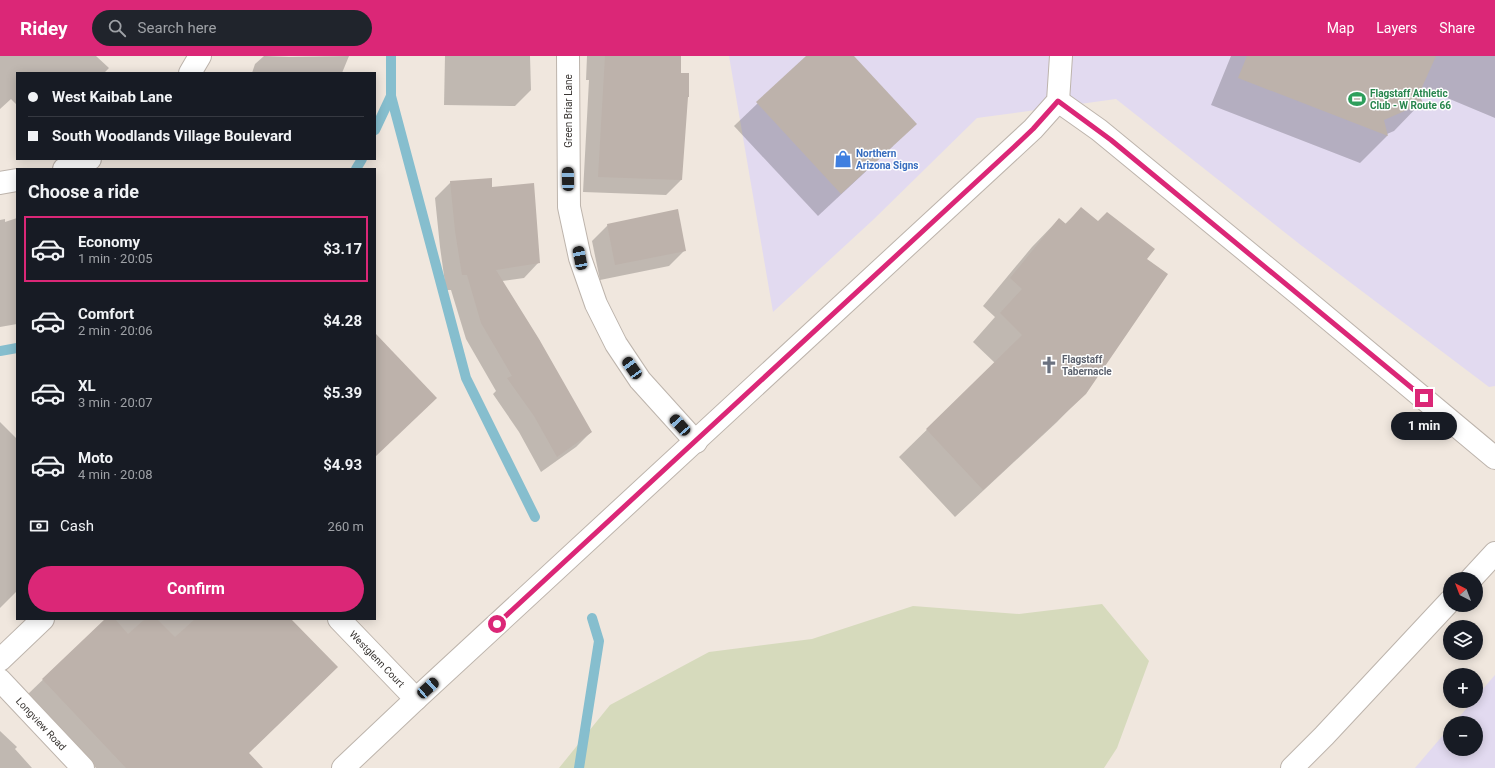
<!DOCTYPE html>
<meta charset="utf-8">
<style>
:root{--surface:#171b24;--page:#20242c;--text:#f1f3f6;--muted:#9ea1a6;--line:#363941;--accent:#db2777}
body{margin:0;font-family:Roboto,sans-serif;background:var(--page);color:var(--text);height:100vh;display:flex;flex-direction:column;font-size:15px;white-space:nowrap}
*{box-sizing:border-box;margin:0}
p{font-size:13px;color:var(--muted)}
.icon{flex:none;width:22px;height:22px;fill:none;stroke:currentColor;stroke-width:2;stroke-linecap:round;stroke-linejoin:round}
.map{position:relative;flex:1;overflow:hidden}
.sheet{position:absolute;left:16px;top:112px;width:360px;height:452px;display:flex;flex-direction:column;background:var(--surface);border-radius:0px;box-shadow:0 2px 10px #0003}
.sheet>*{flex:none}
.banner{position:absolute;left:16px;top:16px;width:360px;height:88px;border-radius:0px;box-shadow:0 2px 10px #0003;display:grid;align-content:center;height:88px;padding:0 12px;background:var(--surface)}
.needle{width:26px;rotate:318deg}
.buttons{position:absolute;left:1443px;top:516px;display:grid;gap:8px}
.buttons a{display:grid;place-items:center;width:40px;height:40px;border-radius:50%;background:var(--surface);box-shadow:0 2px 10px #0003;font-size:20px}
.end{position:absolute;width:18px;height:18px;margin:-9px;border:5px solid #db2777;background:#fff;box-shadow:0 0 0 2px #fff}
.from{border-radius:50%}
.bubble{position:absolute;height:28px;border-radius:14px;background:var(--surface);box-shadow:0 2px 10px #0003;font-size:13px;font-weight:700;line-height:28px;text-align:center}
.car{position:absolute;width:12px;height:24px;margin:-12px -6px;border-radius:5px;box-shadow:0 0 3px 1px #0007;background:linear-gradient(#222 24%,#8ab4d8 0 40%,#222 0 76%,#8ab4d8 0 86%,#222 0)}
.banner b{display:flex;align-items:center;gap:14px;height:38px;font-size:15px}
.banner b+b{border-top:1px solid var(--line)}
.banner i{width:10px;height:10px;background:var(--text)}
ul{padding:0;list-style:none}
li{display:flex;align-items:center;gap:12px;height:66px;margin:0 8px 6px;padding:0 4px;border:2px solid transparent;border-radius:0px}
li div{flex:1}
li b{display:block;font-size:15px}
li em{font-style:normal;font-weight:700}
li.on{border-color:var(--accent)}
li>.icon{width:36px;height:36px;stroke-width:1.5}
h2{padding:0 12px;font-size:18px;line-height:48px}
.pay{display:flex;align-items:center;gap:10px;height:44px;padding:0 12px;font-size:15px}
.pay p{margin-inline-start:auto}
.action{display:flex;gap:8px;margin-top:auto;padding:8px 12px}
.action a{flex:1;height:46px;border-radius:24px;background:var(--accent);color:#fff;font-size:16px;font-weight:700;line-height:46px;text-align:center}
header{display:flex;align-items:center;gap:24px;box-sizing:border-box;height:56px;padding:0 20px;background:var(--accent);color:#fff}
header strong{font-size:19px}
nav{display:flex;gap:22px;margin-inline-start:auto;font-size:14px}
.search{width:280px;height:36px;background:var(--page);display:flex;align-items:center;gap:10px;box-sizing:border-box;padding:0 14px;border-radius:22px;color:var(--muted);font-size:15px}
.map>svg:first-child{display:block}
.commercial{fill:#e2daf0}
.green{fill:#d6dabc}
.shadow{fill:#0003}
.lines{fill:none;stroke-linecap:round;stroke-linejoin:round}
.stream{stroke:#86bece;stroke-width:10}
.building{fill:#bdb2ab}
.minor-casing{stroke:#bdb4ac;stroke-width:24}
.major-casing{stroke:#bdb4ac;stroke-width:24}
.minor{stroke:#fff;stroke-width:22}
.major{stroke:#fff;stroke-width:22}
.route{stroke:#db2777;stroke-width:5}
.labels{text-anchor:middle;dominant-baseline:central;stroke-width:3;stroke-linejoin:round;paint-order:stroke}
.leisure-label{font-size:10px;font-weight:bold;fill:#27864d;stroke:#fff;text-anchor:start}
.street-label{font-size:10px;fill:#3a3633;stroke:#fff}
.shop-label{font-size:10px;font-weight:bold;fill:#366cbe;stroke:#fff;text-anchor:start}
.worship-label{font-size:10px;font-weight:bold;fill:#5b616d;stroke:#fff;text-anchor:start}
</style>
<header>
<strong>Ridey</strong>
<div class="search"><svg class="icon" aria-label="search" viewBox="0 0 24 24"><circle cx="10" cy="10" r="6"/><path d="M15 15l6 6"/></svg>Search here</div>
<nav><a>Map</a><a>Layers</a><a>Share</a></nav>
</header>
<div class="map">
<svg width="1495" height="712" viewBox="0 0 1495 712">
<rect width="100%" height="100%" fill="#f0e7de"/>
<g class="commercial">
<path d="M729,0H1495V330L1489,331L1302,190L1116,43L977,62L874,163L773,256Z"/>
<path d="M1495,619V712H1415L1450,671V693H1476V667H1454L1473,645H1476V641Z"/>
</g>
<path class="green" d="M1102,548L1149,605L1117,692L1104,712H559L610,649L709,596L812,583L913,550L1019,558Z"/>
<g class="shadow">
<path d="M0,0H96L109,12L104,17H17V49L11,43L0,53Z"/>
<path d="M264,0L289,1L349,0L342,17H252L255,8Z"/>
<path d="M445,0H530L531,34L515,50L444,49Z"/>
<path d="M587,0H680V18L688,41L687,42L681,124L666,139L583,136L589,24H586Z"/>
<path d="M807,0H853L893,90L818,160L734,70Z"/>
<path d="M1231,0H1495V62L1421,31L1418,38L1421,47L1394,75L1387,78V80L1360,107L1211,49Z"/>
<path d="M451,126L491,132L539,206L524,222L502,225L591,376L576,391L541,416L519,376L493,338L496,335L466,283L451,234H446L440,191L435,142Z"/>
<path d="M1081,153L1146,204L1085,337L1057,366L955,461L899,401L995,307L973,286L995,261L983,250L1032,191L1059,163L1065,168Z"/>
<path d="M17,162V268L0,271V164L5,163V166Z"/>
<path d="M608,169L685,194L669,210L600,224L592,185Z"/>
<path d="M0,366L17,383V535L0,552Z"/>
<path d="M106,563H291L233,712H96L27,639Z"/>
<path d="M0,675L17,691L15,693L32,712H0Z"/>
</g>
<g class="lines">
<g class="stream">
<path d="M391,40L466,322L535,461"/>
<path d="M375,74L391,40V0"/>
<path d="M356,113L362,103"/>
<path d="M0,295L17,292"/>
<path d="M579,712L599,585L592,562"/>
</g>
</g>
<g class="building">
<path d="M605,0H681V17H689V41H688L682,124L598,121Z"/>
<path d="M806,0H854L917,68L841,138L756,46Z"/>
<path d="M1247,0H1436L1419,38L1423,47L1384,64L1388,80L1238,22Z"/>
<path d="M492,122V131L534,127L540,207L496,214L539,283L592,376L557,401L534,360L507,322L512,320L481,267L467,219H462L455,175L450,125Z"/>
<path d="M1081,151L1098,165L1107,156L1155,193L1147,203L1168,218L1086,338L983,434L926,373L1022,279L1000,257L1022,233L1010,222L1059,162L1066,168Z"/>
<path d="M678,153L686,195L615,209L607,168Z"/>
<path d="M375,277L437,342L375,401Z"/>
<path d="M105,563H115L128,578L145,563H157L175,581L195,563H291L338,611L249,697L263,712H126L42,623Z"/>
</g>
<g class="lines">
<g class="minor-casing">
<g id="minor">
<path d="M568,0L569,151L580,202L596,248L616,288L640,324L696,386"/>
<path d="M190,17L200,0"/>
<path d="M1058,45L1099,74L1301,240L1495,402"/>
<path d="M64,113L90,103"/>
<path d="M0,127L17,124"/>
<path d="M339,563L416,643"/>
<path d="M0,604L43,563"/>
<path d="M0,624L83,712"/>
<path d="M343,712L416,643L1033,73L1058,45L1061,0"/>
</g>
</g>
<g class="major-casing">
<g id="major">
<path d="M1471,523L1495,497"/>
<path d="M1292,712L1324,680L1450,545"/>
</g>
</g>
<use href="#minor" class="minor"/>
<use href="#major" class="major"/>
</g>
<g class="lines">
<path class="route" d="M497,568L1014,91L1033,73L1058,45L1111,84L1424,342"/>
</g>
<defs>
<g id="stadium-bare" transform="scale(1.38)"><path d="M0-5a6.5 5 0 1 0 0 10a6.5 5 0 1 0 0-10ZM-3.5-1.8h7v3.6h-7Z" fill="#2e9e5b" stroke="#fff" stroke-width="2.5" paint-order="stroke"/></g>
<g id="shop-bare" transform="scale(1.38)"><path d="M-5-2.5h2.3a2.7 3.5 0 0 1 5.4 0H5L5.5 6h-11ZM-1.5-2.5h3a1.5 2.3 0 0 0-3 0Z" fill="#3f7fe0" stroke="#fff" stroke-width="2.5" paint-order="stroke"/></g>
<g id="church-bare" transform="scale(1.38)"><path d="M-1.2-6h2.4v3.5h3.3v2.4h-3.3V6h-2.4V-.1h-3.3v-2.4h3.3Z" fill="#6b7280" stroke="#fff" stroke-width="2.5" paint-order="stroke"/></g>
</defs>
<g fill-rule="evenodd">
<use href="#stadium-bare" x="1357" y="43"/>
<use href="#shop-bare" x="843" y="103"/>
<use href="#church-bare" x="1049" y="309"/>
</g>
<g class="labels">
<g class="leisure-label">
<text x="1370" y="37">Flagstaff Athletic<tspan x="1370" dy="12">Club - W Route 66</tspan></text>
</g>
<g class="street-label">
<text transform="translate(568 55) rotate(-90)">Green Briar Lane</text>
<text transform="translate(377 603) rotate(46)">Westglenn Court</text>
<text transform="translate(41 668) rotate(47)">Longview Road</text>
</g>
<g class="shop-label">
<text x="856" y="97">Northern<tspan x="856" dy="12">Arizona Signs</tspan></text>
</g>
<g class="worship-label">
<text x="1062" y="303">Flagstaff<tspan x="1062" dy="12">Tabernacle</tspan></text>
</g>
</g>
</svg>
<div class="buttons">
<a><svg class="needle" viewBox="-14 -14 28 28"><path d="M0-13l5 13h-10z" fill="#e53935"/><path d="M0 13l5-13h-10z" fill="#9ea1a6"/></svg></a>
<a><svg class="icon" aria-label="layers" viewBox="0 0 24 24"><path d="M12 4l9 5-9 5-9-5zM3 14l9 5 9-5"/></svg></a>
<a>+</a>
<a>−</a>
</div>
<i class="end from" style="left:497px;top:568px"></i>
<i class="end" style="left:1424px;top:342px"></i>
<div class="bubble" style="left:1391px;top:356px;width:66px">1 min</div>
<i class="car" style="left:568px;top:123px;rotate:359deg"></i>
<i class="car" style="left:580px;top:202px;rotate:349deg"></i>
<i class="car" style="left:632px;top:312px;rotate:325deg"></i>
<i class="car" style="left:680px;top:369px;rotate:318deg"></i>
<i class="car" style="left:428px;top:632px;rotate:48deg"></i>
<div class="banner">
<b><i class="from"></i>West Kaibab Lane</b>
<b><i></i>South Woodlands Village Boulevard</b>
</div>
<section class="sheet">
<h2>Choose a ride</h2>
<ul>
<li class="on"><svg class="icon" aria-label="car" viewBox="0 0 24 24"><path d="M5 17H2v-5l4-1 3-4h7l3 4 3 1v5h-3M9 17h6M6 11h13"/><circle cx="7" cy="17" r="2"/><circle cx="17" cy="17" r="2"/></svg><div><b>Economy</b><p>1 min · 20:05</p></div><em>$3.17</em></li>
<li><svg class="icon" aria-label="car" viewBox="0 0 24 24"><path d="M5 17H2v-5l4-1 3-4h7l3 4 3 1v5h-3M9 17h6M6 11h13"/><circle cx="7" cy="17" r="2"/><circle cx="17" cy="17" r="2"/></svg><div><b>Comfort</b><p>2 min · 20:06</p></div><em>$4.28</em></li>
<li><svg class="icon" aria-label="car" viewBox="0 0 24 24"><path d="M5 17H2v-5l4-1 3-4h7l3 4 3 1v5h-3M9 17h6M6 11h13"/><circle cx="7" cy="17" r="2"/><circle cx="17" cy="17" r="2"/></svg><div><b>XL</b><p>3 min · 20:07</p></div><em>$5.39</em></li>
<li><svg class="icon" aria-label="car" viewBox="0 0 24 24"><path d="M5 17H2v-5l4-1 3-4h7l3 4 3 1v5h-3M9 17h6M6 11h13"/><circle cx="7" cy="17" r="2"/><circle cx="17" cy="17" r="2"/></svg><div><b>Moto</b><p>4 min · 20:08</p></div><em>$4.93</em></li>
</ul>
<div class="pay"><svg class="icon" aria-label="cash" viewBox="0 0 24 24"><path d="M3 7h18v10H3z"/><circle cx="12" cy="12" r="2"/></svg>Cash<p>260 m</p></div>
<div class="action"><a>Confirm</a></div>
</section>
</div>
